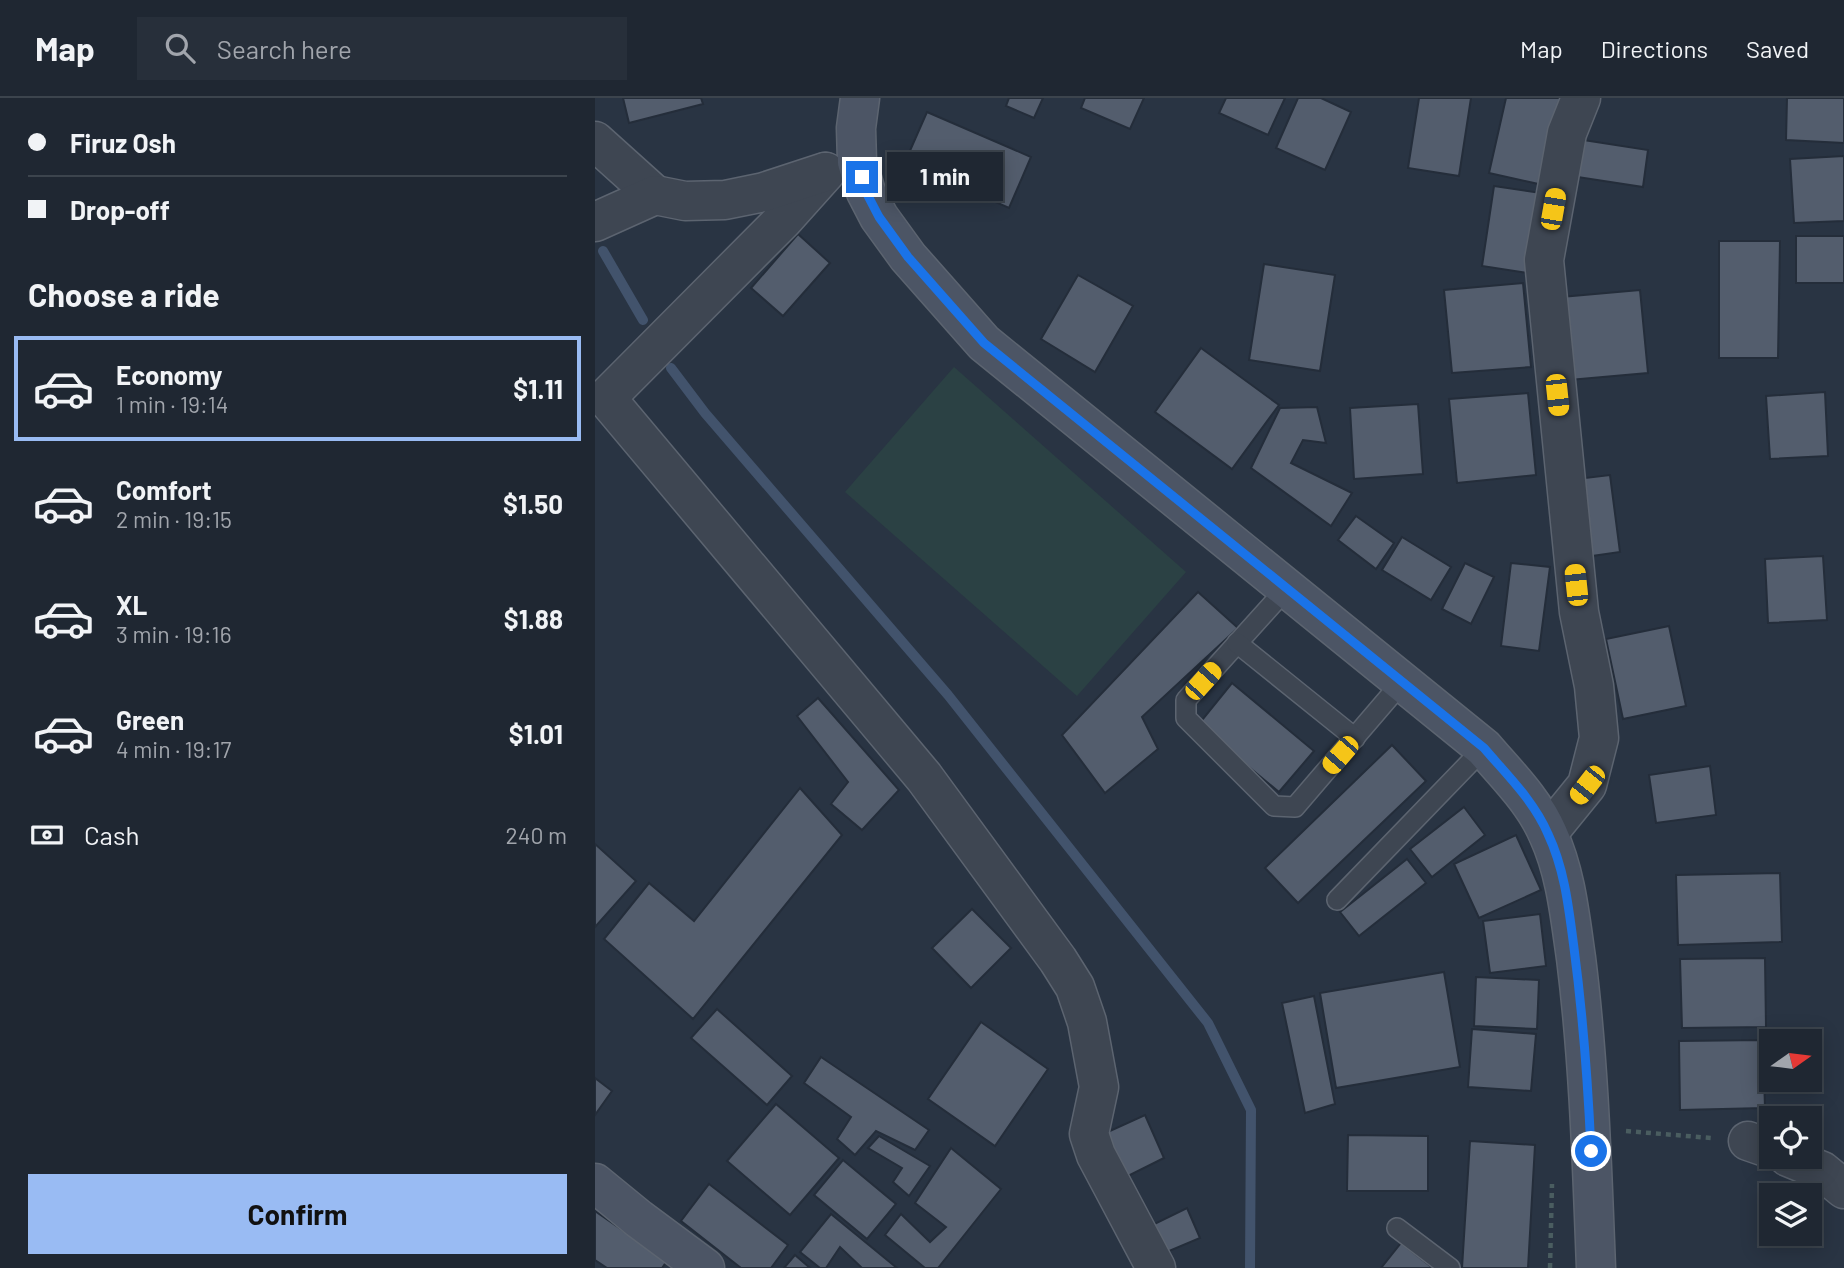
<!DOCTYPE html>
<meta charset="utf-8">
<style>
:root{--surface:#1f2732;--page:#272f3a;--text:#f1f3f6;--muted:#a1a5ac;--line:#3c444d;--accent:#99bbf3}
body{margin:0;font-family:Barlow,sans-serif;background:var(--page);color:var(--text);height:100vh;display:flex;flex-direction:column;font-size:26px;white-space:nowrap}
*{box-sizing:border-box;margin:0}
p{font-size:23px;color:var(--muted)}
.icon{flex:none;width:38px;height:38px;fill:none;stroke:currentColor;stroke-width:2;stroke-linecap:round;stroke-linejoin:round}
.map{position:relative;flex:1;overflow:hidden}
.sheet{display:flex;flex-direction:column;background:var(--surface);width:595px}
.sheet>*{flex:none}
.banner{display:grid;align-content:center;height:154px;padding:0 28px;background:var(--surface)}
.needle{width:46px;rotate:76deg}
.tools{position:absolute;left:1164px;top:931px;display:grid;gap:14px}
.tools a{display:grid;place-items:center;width:63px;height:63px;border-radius:0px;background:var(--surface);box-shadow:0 4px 18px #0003,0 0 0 2px var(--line);font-size:35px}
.end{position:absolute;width:32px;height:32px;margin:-16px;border:9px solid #1a73e8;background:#fff;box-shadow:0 0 0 4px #fff}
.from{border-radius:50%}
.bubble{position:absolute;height:49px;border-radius:0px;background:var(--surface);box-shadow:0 4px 18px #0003,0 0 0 2px var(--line);font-size:23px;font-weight:700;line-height:49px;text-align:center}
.car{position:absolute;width:21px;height:42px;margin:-21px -10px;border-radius:9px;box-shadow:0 0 5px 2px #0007;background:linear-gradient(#f5c518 24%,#345 0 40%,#f5c518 0 76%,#345 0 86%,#f5c518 0)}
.banner b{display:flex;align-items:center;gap:24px;height:66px;font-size:26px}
.banner b+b{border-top:2px solid var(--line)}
.banner i{width:18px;height:18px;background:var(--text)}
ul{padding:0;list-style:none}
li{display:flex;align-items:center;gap:21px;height:105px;margin:0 14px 10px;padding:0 14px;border:4px solid transparent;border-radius:0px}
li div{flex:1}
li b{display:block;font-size:26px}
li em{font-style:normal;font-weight:700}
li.on{border-color:var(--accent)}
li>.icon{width:63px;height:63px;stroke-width:1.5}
h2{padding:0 28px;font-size:32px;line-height:84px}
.pay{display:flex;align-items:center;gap:18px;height:77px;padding:0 28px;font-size:26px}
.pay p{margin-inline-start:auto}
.primary-button{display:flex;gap:14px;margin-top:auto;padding:14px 28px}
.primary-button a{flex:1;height:80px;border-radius:0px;background:var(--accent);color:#111;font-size:28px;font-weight:700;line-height:80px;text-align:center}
header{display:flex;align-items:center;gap:42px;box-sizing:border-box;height:98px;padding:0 35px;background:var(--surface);border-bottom:2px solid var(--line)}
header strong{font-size:33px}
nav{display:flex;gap:38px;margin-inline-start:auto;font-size:24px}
.search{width:490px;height:63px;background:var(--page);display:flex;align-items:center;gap:18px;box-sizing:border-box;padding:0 24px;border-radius:0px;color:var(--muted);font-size:26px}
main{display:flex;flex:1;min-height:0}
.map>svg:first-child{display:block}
.green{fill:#2b4144}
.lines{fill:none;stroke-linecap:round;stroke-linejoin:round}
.stream{stroke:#42536c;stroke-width:10}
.building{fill:#535d6d;stroke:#242d3a;stroke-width:2}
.service-casing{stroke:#5c6470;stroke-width:22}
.minor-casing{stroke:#5c6470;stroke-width:41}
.secondary-casing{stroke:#5c6470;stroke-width:41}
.path{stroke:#4a5d60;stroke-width:4.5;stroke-dasharray:5 5;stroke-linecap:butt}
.service{stroke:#3e4652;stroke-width:19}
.minor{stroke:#3e4652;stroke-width:38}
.secondary{stroke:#4c5565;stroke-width:38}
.route{stroke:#1a73e8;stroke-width:9}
</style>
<header>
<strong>Map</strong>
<div class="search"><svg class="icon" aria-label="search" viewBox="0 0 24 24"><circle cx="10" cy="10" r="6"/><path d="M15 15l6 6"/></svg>Search here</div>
<nav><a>Map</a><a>Directions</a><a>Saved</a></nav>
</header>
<main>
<section class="sheet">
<div class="banner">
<b><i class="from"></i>Firuz Osh</b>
<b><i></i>Drop-off</b>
</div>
<h2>Choose a ride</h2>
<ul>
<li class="on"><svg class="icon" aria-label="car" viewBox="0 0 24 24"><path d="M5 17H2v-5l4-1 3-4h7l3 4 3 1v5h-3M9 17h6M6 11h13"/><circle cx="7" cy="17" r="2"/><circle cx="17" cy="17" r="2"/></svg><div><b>Economy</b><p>1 min · 19:14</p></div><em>$1.11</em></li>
<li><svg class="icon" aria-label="car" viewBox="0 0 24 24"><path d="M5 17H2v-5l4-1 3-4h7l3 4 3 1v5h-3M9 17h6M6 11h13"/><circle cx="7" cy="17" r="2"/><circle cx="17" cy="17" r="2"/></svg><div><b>Comfort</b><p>2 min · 19:15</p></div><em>$1.50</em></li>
<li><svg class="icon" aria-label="car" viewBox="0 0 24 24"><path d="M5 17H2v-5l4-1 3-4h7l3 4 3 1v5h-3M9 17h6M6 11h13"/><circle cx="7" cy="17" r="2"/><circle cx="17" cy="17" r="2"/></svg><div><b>XL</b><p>3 min · 19:16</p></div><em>$1.88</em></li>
<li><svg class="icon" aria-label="car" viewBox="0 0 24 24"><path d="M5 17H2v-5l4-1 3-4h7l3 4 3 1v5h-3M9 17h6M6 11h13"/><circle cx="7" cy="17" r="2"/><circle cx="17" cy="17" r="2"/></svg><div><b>Green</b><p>4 min · 19:17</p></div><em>$1.01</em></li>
</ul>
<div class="pay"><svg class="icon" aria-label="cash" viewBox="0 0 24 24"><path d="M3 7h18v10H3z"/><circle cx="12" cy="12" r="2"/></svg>Cash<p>240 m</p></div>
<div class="primary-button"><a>Confirm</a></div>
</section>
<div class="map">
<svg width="1249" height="1170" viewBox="0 0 1249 1170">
<rect width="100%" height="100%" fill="#293443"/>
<path class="green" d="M359,269L591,474L482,598L250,394Z"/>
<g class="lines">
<g class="stream">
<path d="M8,153L48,222"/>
<path d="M76,270L110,315L353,597L613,925L656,1012L655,1170"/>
</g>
</g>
<g class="building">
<path d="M28,0H106L108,6L34,25Z"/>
<path d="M414,0H448L439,20L411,8Z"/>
<path d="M490,0H549L535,31L486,10Z"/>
<path d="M631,0H690L673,37L624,15Z"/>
<path d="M703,0H726L756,14L730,72L681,50Z"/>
<path d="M824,0H876L864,78L813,70Z"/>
<path d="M911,0H967L948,87L894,75Z"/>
<path d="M1192,0H1249V45L1191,42Z"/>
<path d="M332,14L436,59L414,110L310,64Z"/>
<path d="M982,41L1053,52L1048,89L976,78Z"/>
<path d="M1249,58V123L1199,125L1195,61Z"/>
<path d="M899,88L946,95L933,175L887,168Z"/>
<path d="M203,136L235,165L188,218L156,190Z"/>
<rect x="1201" y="138" width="48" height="47"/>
<path d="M1124,143H1185L1183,260H1124Z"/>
<path d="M669,166L740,177L725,273L654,262Z"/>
<path d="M483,177L538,208L500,274L446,241Z"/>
<path d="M928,185L936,269L857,275L849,192Z"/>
<path d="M1045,192L1053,275L974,282L966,199Z"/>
<path d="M606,250L684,307L637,371L560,314Z"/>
<path d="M1230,294L1233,358L1175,361L1171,298Z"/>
<path d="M933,295L941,377L862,385L854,301Z"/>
<path d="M823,306L828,376L759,381L755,310Z"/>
<path d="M722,309L731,345L708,342L696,365L757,395L736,428L656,370L685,310Z"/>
<path d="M1015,377L1025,454L983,460L973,382Z"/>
<path d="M761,418L799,445L781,471L743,442Z"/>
<path d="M807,439L856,469L836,502L787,472Z"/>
<path d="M1228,458L1232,522L1173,525L1170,461Z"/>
<path d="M870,465L899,479L876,526L847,511Z"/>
<path d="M916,465L955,469L944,553L906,548Z"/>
<path d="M603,494L643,530L547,619L563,651L510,695L467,637Z"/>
<path d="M1074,528L1091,608L1028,621L1011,541Z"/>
<path d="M637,585L719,653L684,694L603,627Z"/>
<path d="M223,600L304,692L267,732L236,706L253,684L202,618Z"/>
<path d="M797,647L831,683L703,805L670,770Z"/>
<path d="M1115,668L1121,717L1061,725L1054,677Z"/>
<path d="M205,690L247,737L98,921L9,841L54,785L99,823Z"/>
<path d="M869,709L890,737L837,779L815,751Z"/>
<path d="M921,737L946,792L884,820L859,766Z"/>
<path d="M0,746L41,783L0,829Z"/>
<path d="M812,761L831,785L764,838L745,814Z"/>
<path d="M1185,775L1187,844L1083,847L1081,777Z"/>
<path d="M377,811L416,850L376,890L337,850Z"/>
<path d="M945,816L951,868L895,875L888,823Z"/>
<path d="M1170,860L1171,929L1087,930L1085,861Z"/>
<path d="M849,874L865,969L741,990L725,895Z"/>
<path d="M881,879L944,882L942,931L879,928Z"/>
<path d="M719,898L740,1006L710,1015L687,905Z"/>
<path d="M122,911L197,978L172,1007L96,940Z"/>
<path d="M386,924L453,971L400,1048L333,1001Z"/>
<path d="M877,931L941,936L936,993L873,989Z"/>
<path d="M1168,942L1170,1010L1085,1012L1084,943Z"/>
<path d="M226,959L334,1032L320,1052L281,1033L260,1057L242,1041L256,1019L209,985Z"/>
<path d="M0,980L17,993L0,1017Z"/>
<path d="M181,1006L244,1060L195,1117L132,1063Z"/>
<path d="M550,1017L569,1060L527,1081L506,1037Z"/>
<path d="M753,1037L833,1038V1093H752Z"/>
<path d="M284,1038L335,1068L314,1098L298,1084L307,1070L273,1050Z"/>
<path d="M875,1043L940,1047L933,1170H867Z"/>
<path d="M356,1050L406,1091L343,1170H330L290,1137L306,1116L335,1144L351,1129L320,1105Z"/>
<path d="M248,1062L301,1106L272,1141L219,1097Z"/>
<path d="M114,1086L193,1147L176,1170H146L86,1123Z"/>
<path d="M592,1110L605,1140L560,1159L547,1132Z"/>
<path d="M0,1113L72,1163L67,1170H12L0,1162Z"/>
<path d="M236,1116L302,1170H267L245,1149L231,1170H225L205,1154Z"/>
<path d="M806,1145L838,1170H786Z"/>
<path d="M200,1157L215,1170H189Z"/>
</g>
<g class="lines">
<g class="service-casing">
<g id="service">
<path d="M692,490L591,602V620L679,708L700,709L808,583"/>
<path d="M642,545L760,640"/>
<path d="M742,802L889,650"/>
<path d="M802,1130L855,1170"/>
</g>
</g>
<g class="minor-casing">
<g id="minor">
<path d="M0,43L60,97"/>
<path d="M231,74L188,122L11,300L329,679L463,862L480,889L492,924L504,989L494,1036L501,1057L561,1170"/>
<path d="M0,124L60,97L90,103L130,102L169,94L230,74"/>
<path d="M953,735L992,687L1004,640L999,588L984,514L949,162L972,35L986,0"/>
<path d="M1153,1043L1176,1051"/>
<path d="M1193,1059L1227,1073L1249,1091"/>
</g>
</g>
<g class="secondary-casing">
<g id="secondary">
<path d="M265,0L261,30L262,64L271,94L284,119L313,159L389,245L889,650C912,677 939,703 953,736C971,775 975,819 981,860C994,963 997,1067 1001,1170"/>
<path d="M0,1085L44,1121L110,1170"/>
</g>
</g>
<g class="path">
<path d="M1031,1033L1116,1040"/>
<path d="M955,1170L957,1086"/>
</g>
<use href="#service" class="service"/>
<use href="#minor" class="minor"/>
<use href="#secondary" class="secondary"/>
</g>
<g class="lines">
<path class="route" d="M267,79L271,94L284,119L313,159L389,245L889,650C912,677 939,703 953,736C970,772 974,812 979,850C988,918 993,986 996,1053"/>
</g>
</svg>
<div class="tools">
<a><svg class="needle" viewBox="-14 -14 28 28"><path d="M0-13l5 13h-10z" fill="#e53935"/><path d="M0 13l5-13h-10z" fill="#a1a5ac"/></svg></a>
<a><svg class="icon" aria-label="locate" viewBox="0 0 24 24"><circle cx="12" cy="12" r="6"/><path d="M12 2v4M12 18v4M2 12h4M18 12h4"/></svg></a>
<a><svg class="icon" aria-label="layers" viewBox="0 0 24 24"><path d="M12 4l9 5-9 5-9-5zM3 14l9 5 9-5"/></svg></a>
</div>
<i class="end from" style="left:996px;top:1053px"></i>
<i class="end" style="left:267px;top:79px"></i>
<div class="bubble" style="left:292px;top:54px;width:116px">1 min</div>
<i class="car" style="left:958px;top:111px;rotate:10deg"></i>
<i class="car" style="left:962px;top:297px;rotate:174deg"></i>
<i class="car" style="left:981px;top:487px;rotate:354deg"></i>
<i class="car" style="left:608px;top:583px;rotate:42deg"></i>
<i class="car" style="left:745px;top:657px;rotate:221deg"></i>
<i class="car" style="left:992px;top:687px;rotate:218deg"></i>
</div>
</main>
